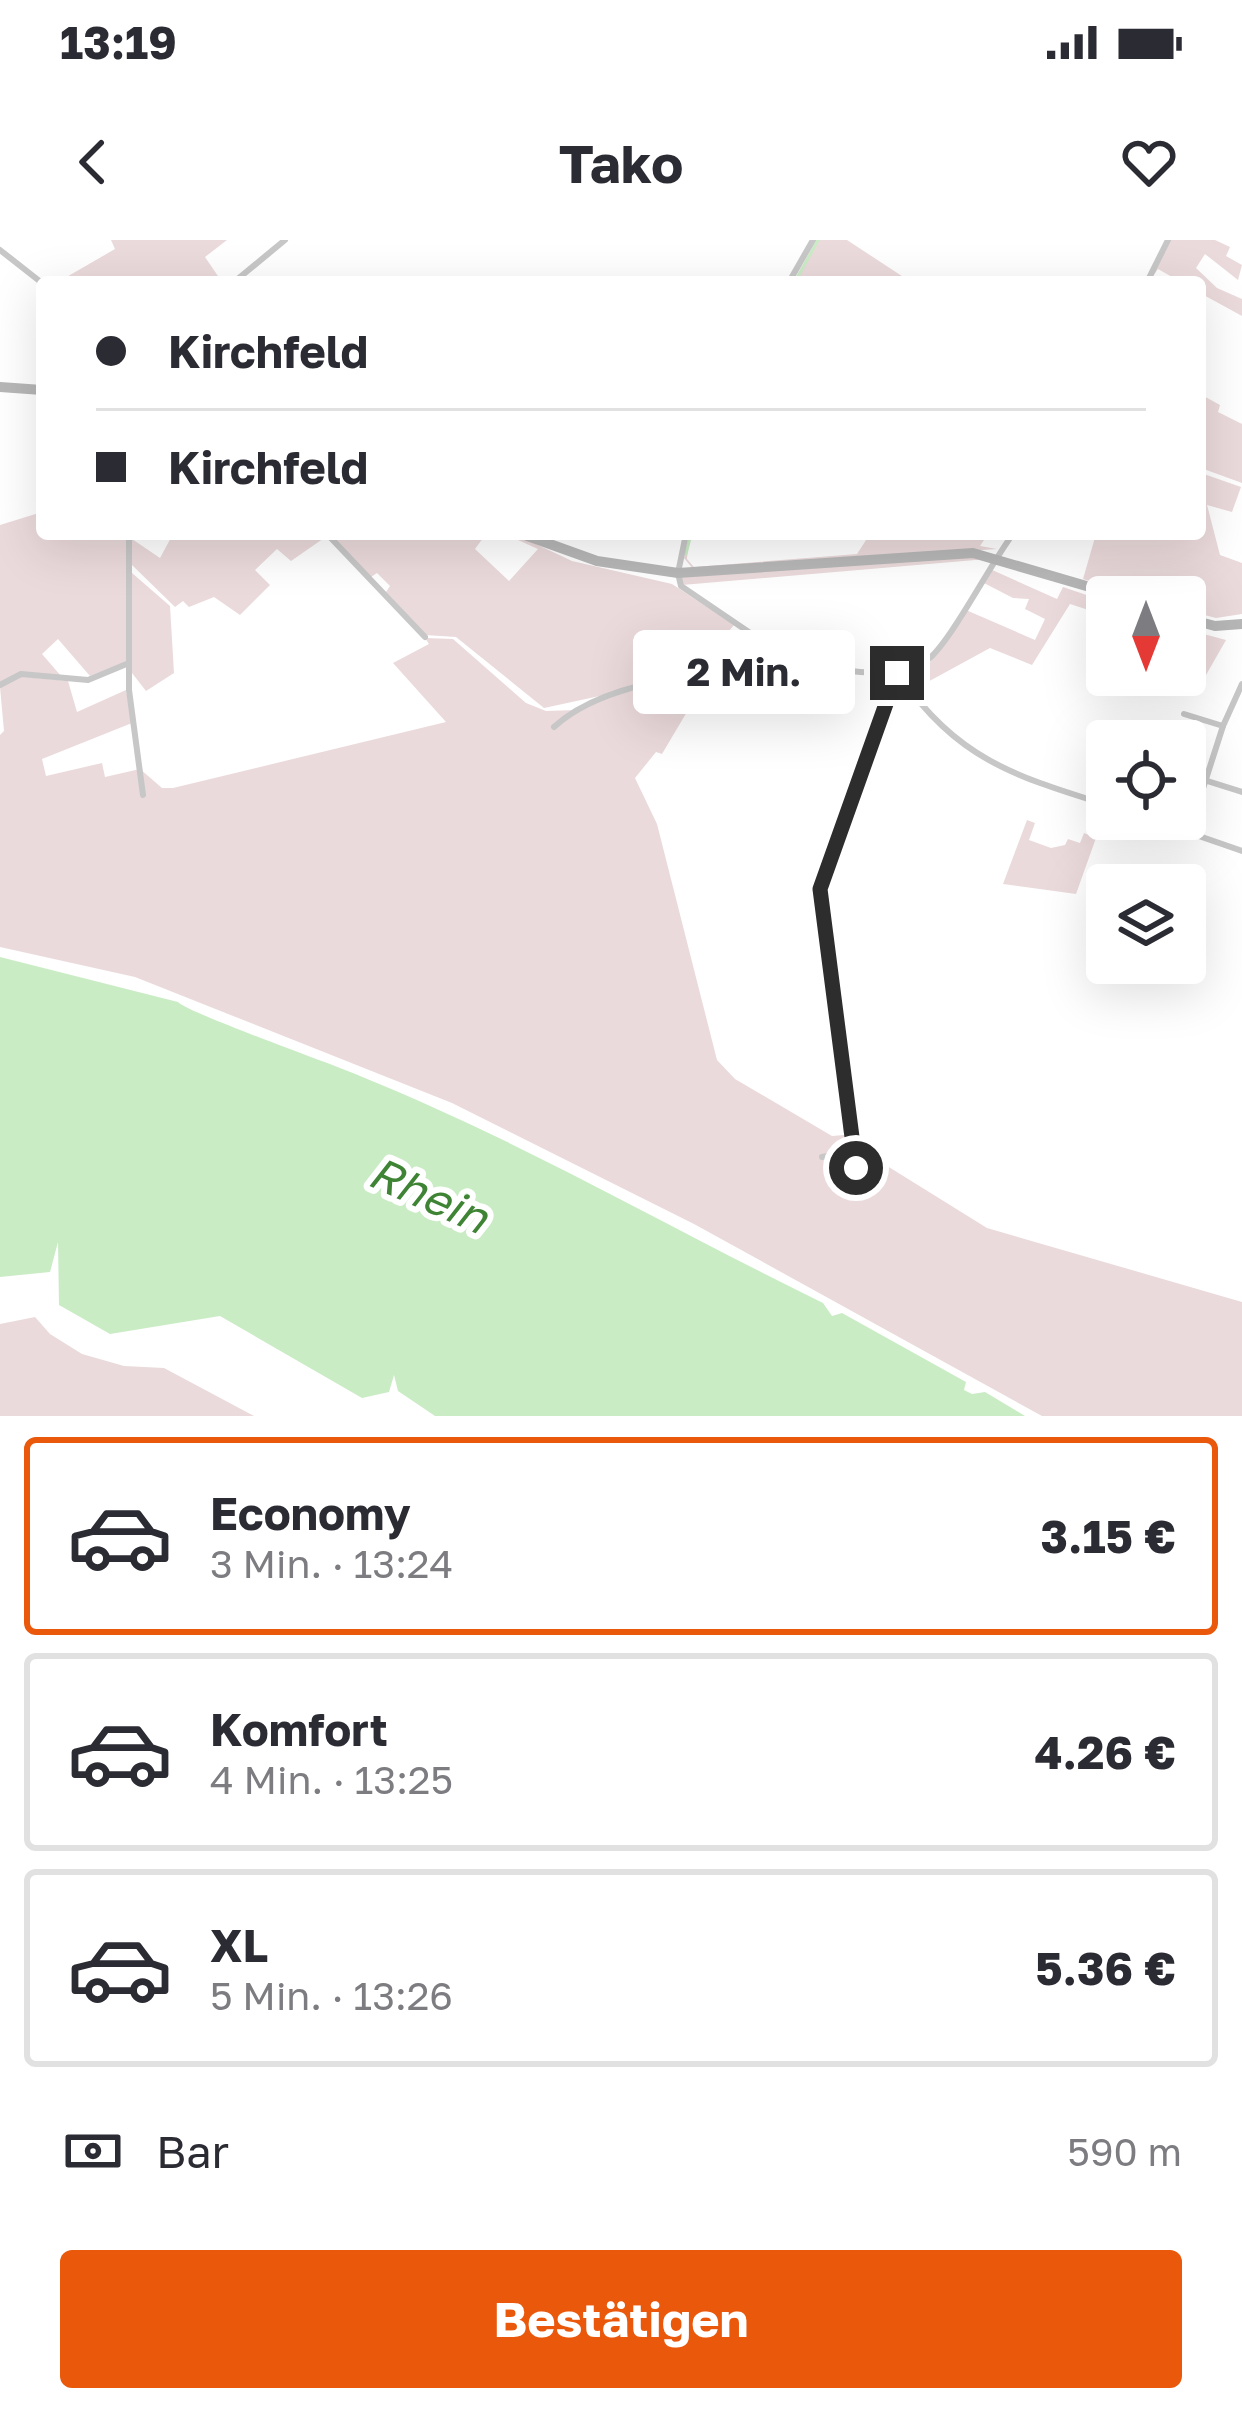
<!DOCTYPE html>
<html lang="de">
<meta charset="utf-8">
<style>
:root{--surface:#fff;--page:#f2f2f3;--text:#2b2b33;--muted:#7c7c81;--line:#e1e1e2;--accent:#ea580c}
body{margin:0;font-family:"Golos Text",sans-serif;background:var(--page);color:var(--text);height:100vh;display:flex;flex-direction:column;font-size:45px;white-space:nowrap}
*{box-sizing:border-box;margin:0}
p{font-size:39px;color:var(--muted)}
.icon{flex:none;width:66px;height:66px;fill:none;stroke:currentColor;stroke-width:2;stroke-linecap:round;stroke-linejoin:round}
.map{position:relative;height:1176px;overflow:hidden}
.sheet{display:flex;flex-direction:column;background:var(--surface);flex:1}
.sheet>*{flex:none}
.top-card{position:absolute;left:36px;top:36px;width:1170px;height:264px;border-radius:12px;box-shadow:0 12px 48px #0002;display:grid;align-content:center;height:264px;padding:0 60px;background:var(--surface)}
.needle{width:78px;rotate:180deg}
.controls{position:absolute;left:1086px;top:336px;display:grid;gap:24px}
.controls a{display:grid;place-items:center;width:120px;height:120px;border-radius:12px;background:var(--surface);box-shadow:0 12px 48px #0002;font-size:60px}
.end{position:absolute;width:54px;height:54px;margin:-27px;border:15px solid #2d2d2d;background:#fff;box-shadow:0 0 0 6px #fff}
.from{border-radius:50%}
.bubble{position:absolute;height:84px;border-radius:12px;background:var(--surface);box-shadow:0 12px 48px #0002;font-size:39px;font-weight:700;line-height:84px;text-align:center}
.top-card b{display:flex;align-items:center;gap:42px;height:114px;font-size:45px}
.top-card b+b{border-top:3px solid var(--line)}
.top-card i{width:30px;height:30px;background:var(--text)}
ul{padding:21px 0 0;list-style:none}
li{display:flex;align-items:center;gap:36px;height:198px;margin:0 24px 18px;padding:0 36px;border:6px solid var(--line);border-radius:12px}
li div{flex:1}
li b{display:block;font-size:45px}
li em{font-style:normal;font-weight:700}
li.current{border-color:var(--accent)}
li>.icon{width:108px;height:108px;stroke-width:1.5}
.pay{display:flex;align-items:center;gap:30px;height:132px;padding:0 60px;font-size:45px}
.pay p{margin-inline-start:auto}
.action{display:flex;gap:24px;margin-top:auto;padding:24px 60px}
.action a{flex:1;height:138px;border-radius:12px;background:var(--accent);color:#fff;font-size:48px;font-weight:700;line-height:138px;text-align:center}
.status{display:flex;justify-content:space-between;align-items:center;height:84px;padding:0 60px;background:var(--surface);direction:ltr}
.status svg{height:33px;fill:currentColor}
header{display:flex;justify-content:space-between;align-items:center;height:156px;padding:0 60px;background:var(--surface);font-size:54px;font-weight:700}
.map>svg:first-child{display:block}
.green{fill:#ebdadb}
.water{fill:#caecc5}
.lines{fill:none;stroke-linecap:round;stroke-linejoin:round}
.stream{stroke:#caecc5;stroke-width:3}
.minor{stroke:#c7c7c7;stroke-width:6}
.secondary{stroke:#b7b7b7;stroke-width:10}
.route{stroke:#2d2d2d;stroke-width:15}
.labels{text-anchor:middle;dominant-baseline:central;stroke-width:12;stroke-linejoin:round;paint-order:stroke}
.water-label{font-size:45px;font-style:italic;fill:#3f8435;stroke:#fff}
</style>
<div class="status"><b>13:19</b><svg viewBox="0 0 49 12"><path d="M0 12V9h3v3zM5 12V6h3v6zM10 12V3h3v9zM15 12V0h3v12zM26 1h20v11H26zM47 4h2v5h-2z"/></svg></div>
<header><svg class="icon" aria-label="back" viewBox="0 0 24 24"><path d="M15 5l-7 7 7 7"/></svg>Tako<svg class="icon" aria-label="heart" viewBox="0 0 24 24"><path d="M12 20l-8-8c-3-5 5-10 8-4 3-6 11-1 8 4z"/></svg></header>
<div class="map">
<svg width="1242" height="1176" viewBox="0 0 1242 1176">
<rect width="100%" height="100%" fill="#fff"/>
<g class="green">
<path d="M111,0H227L205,17L222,42H58L115,9Z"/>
<path d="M817,0H847L911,42H793Z"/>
<path d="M1170,0H1215L1230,7L1226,16L1242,25L1238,40L1205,14L1196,28L1217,48L1242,59V76L1200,53V42H1181L1158,29L1149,42Z"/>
<path d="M1200,154L1220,165L1218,172L1242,184V243L1201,228Z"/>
<path d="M1201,233L1241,247L1232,272L1207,265L1220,315L1242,323V374L1216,378L1185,370V357H1140L1083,339L1096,294H1200Z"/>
<path d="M42,272V294L127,295L126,422L90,436L58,399L42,414L61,436L21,432L0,443V285Z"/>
<path d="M173,294H325L327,296L291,321L277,309L255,330L270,345L240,375L214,357L189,367L183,361L175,367L132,325V299L160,318Z"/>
<path d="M329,294H486L475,309L509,341L538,309L518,300L523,298L572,321L672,344L734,385L714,409L729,419L724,426L697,429V435L544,468L456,397L425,395L386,352L390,346L377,333L371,337Z"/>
<path d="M689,294L687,319L694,327L857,314L870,294H988L980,306L997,309L693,329L684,318Z"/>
<path d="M933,315L987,319L682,345V337Z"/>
<path d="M990,329L1057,359L1063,347L1107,362V376L1070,364L1032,425L990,408L913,450L903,436L927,427L966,370L1035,400L1045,379L1025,369L1029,359L1013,358L982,342Z"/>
<path d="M132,333L170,366L174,433L146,451L132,433Z"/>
<path d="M1185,389L1226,400L1198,449L1191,447L1199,420L1185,413Z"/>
<path d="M425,398L453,399L526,463L546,471L576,470L596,459L658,445L691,465L662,514L656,512L635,538L657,584L717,820L735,839L832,896L844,895L843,883L851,882L855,906L987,988L1242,1062V1176H1042L694,984L452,863L135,737L0,707V495L4,491L0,447L16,436L68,441L77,472L126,450L132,483L42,519L46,536L102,523L105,537L140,529L162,548H173L446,482L393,423L429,404Z"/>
<path d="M1027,580L1035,583L1029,600L1051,608L1065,605L1068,599L1080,603L1084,593L1096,598L1076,654L1003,644Z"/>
<path d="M35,1077L50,1094L82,1114L124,1126L164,1128L254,1176H0V1084Z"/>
</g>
<path class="water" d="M0,717L178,762C186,772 332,824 360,836C523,902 664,985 823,1063L832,1076L842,1073L966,1142L964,1150L972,1154L985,1152L1025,1176H435L398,1151L394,1135L389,1152L362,1158L220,1076L110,1094L59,1065L58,1002L50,1032L0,1037Z"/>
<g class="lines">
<g class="stream">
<path d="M795,42L818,0"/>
<path d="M686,314L691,294"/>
</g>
<g class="minor">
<path d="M0,10L42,43"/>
<path d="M234,42L285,0"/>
<path d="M789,42L813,0"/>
<path d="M1147,42L1168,0"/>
<path d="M129,294V450L143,555"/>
<path d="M327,294L425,397"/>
<path d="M686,294L678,333L681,346L800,427"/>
<path d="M898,434C958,519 1011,535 1107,565"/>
<path d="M0,445L21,434L88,440L129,423"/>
<path d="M1184,474L1223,486L1189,592"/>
<path d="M1223,486L1242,444"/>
<path d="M554,487C614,432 747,428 827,429C858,430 898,441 925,422C949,406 990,324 1013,294"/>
<path d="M1185,534L1242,552"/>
<path d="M1150,579L1242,611"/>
<path d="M822,917L851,912"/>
<path d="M862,938L852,918L820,649L897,433"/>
</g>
<g class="secondary">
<path d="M0,147L42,150"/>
<path d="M522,294L597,321L678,333L973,313L1124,357"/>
<path d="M1185,378L1215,386L1242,384"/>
</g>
</g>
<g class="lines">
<path class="route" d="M856,928L820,649L897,433"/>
</g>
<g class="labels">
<g class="water-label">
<text transform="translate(429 954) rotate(24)">Rhein</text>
</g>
</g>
</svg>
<div class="controls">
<a><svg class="needle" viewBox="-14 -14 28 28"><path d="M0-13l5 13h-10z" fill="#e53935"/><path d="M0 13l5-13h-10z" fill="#7c7c81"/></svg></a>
<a><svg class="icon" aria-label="locate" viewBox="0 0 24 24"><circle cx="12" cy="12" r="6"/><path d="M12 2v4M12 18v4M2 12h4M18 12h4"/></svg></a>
<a><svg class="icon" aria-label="layers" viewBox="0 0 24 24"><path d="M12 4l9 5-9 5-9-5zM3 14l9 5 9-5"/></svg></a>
</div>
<i class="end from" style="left:856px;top:928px"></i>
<i class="end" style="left:897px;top:433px"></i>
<div class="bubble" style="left:633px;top:390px;width:222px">2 Min.</div>
<div class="top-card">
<b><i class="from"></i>Kirchfeld</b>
<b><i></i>Kirchfeld</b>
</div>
</div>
<section class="sheet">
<ul>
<li class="current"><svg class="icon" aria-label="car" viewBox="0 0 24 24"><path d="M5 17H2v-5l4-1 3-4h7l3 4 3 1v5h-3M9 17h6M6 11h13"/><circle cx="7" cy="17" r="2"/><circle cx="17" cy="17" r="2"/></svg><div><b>Economy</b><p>3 Min. · 13:24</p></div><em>3.15 €</em></li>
<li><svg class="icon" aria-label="car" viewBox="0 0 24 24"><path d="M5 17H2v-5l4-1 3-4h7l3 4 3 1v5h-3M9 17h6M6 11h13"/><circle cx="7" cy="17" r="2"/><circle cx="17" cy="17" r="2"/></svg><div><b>Komfort</b><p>4 Min. · 13:25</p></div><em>4.26 €</em></li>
<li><svg class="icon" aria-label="car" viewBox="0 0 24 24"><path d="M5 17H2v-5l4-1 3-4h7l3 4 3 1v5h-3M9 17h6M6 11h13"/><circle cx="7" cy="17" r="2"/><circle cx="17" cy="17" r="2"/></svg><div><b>XL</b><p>5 Min. · 13:26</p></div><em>5.36 €</em></li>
</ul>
<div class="pay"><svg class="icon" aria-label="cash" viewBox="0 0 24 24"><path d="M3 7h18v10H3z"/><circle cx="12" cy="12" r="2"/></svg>Bar<p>590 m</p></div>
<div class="action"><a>Bestätigen</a></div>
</section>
